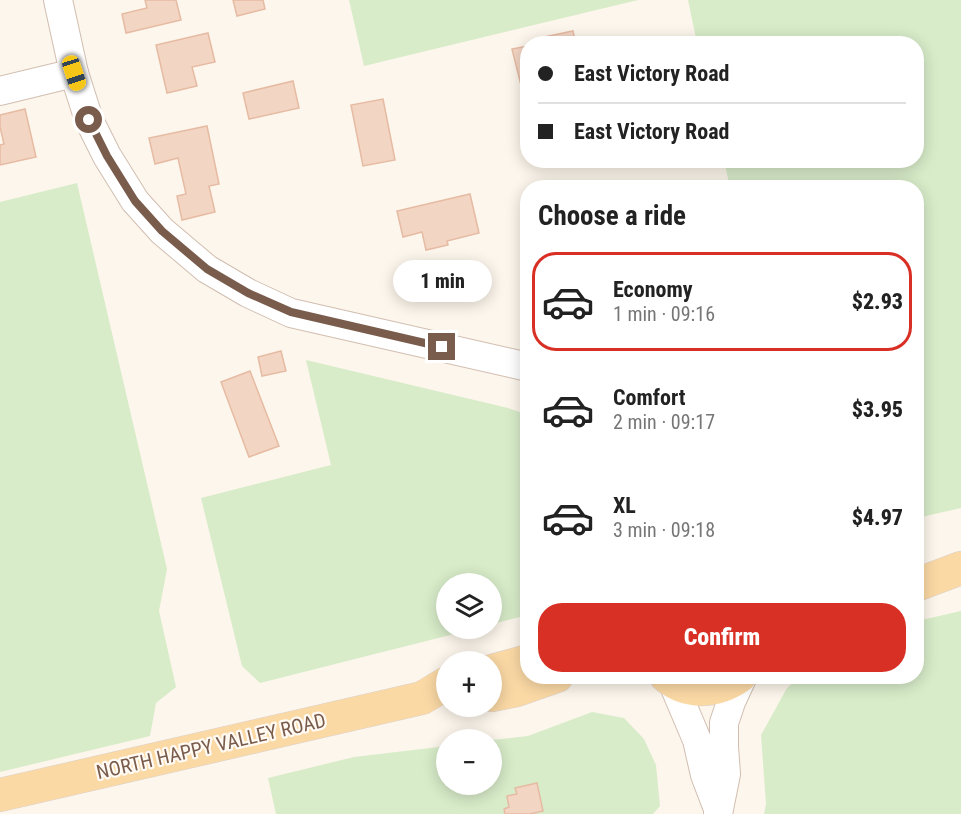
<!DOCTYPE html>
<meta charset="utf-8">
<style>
:root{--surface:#fff;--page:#f6f6f6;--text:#222;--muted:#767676;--line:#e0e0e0;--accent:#d93025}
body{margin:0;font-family:"Roboto Condensed",sans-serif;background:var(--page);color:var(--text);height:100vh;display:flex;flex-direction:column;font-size:22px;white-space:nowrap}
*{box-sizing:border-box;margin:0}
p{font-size:20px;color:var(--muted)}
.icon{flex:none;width:33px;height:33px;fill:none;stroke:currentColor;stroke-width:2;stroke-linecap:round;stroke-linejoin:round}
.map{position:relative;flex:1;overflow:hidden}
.drawer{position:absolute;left:520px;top:180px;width:404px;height:504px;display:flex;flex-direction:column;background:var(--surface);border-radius:24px;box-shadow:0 3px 15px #0003}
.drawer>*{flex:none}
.guide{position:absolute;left:520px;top:36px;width:404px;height:132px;border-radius:24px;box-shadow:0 3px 15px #0003;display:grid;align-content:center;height:132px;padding:0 18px;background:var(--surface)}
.tools{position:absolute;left:436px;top:573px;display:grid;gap:12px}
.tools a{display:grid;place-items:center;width:66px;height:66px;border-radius:50%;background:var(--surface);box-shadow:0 3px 15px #0003;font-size:30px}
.end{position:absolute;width:27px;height:27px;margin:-14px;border:8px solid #7a5c4d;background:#fff;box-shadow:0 0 0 3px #fff}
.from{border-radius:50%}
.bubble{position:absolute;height:42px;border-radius:21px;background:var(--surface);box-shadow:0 3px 15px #0003;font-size:20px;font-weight:800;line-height:42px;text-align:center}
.car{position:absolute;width:18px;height:36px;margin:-18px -9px;border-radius:8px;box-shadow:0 0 4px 2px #0007;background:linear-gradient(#f5c518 24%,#345 0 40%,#f5c518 0 76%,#345 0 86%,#f5c518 0)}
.guide b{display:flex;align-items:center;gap:21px;height:57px;font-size:22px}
.guide b+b{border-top:2px solid var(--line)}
.guide i{width:15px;height:15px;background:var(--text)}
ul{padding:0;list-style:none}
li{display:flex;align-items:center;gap:18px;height:99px;margin:0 12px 9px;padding:0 6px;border:3px solid transparent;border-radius:24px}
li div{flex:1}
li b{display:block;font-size:22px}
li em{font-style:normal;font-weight:800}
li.on{border-color:var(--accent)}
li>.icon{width:54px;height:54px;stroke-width:1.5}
h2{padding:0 18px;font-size:27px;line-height:72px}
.cta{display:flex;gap:12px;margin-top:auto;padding:12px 18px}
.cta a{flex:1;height:69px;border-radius:24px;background:var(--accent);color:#fff;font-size:24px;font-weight:800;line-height:69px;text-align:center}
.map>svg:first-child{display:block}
.green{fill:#d8ecc9}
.building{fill:#f3d5c3;stroke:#e6bba3;stroke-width:1.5}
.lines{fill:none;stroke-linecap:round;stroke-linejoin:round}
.minor-casing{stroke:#d1beb0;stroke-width:30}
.major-casing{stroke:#dad1cd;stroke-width:34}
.minor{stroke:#fff;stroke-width:28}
.major{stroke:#fbd9a5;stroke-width:33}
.route{stroke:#7a5c4d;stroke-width:8}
.labels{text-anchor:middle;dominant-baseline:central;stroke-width:4.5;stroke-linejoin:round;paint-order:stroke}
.street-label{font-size:20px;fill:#7a5c4d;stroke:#fffaf3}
</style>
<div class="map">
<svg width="961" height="814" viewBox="0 0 961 814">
<rect width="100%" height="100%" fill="#fdf6ec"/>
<g class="green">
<path d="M349,0H638L364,66Z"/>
<path d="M688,0H961V508L917,518L916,188L730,187L724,161L916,160V44L697,43Z"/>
<path d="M77,183L167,569L159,611L176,687L156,703L150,736L0,772V202Z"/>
<path d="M306,360L508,408L528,415V615L492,624V584H447V628L474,629L260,683L242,666L201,498L331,465Z"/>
<path d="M961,611V814H764L766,804L761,735L787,688L800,677L916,676L917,621Z"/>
<path d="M592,712L624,718L644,739L656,765L660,806L653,814H276L268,778L354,757L447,746V784H492V740L528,736Z"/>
</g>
<g class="building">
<path d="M145,0H176L181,20L126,33L122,14L147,8Z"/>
<path d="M233,0H263L265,9L237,16Z"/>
<path d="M573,31L575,41L582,39L583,44H538L545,42L544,37Z"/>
<path d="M208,33L215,62L192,67L197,86L167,93L156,45Z"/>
<path d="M528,46V88L522,89L512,49Z"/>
<path d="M293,81L299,108L249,119L243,93Z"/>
<path d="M383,99L395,160L363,166L351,105Z"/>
<path d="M25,109L36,157L0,165V145L4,144L0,127V115Z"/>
<path d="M207,126L219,184L209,186L215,212L182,220L177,196L186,194L178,158L155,164L149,138Z"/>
<path d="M470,194L479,233L447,241L448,245L426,250L422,232L403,237L397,211Z"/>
<path d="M281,351L286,371L262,376L258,357Z"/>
<path d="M250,371L279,446L249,457L221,382Z"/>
<path d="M537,783L543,811L530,814H505L504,809L509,807L507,796L517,794L515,788Z"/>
</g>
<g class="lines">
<g class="minor-casing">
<g id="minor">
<path d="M58,0L74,73L89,120L107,156L135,201L162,231L207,269L248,293L291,313L528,367"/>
<path d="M0,91L74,73"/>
<path d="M672,681L697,740L705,775L718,809"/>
<path d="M718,814L726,774L724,747V723L731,702L743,676"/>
</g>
</g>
<g class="major-casing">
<g id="major">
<path d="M916,585L961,568"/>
<path d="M492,671L528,661"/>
<path d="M666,676C688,695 718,692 740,676"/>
<path d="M492,695L517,690L557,676"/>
<path d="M0,795L422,698L447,683"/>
</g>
</g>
<use href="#minor" class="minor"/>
<use href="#major" class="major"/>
</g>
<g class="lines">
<path class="route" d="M89,120L107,156L135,201L162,231L207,269L248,293L291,312L442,347"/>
</g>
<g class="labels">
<g class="street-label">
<text transform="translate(211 746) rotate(-13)">NORTH HAPPY VALLEY ROAD</text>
</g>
</g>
</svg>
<div class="tools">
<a><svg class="icon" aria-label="layers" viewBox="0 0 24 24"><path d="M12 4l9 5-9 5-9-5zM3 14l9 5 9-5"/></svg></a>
<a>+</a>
<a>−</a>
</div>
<i class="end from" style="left:89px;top:120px"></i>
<i class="end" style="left:442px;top:347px"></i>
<div class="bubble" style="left:393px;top:260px;width:99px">1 min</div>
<i class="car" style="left:74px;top:73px;rotate:162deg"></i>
<div class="guide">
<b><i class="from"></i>East Victory Road</b>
<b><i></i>East Victory Road</b>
</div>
<section class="drawer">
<h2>Choose a ride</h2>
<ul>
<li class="on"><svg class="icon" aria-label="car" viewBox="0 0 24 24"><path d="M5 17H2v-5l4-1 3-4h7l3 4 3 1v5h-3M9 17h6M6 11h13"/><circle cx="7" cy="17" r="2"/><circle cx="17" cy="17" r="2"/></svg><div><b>Economy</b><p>1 min · 09:16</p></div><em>$2.93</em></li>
<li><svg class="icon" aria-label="car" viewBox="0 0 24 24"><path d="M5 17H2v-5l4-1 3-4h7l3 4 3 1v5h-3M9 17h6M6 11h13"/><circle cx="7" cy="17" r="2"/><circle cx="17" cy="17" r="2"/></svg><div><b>Comfort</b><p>2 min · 09:17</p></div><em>$3.95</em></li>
<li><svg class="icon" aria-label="car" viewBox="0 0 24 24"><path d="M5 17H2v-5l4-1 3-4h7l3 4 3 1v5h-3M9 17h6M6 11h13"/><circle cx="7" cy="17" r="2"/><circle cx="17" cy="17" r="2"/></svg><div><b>XL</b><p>3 min · 09:18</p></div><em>$4.97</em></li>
</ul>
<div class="cta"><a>Confirm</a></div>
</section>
</div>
